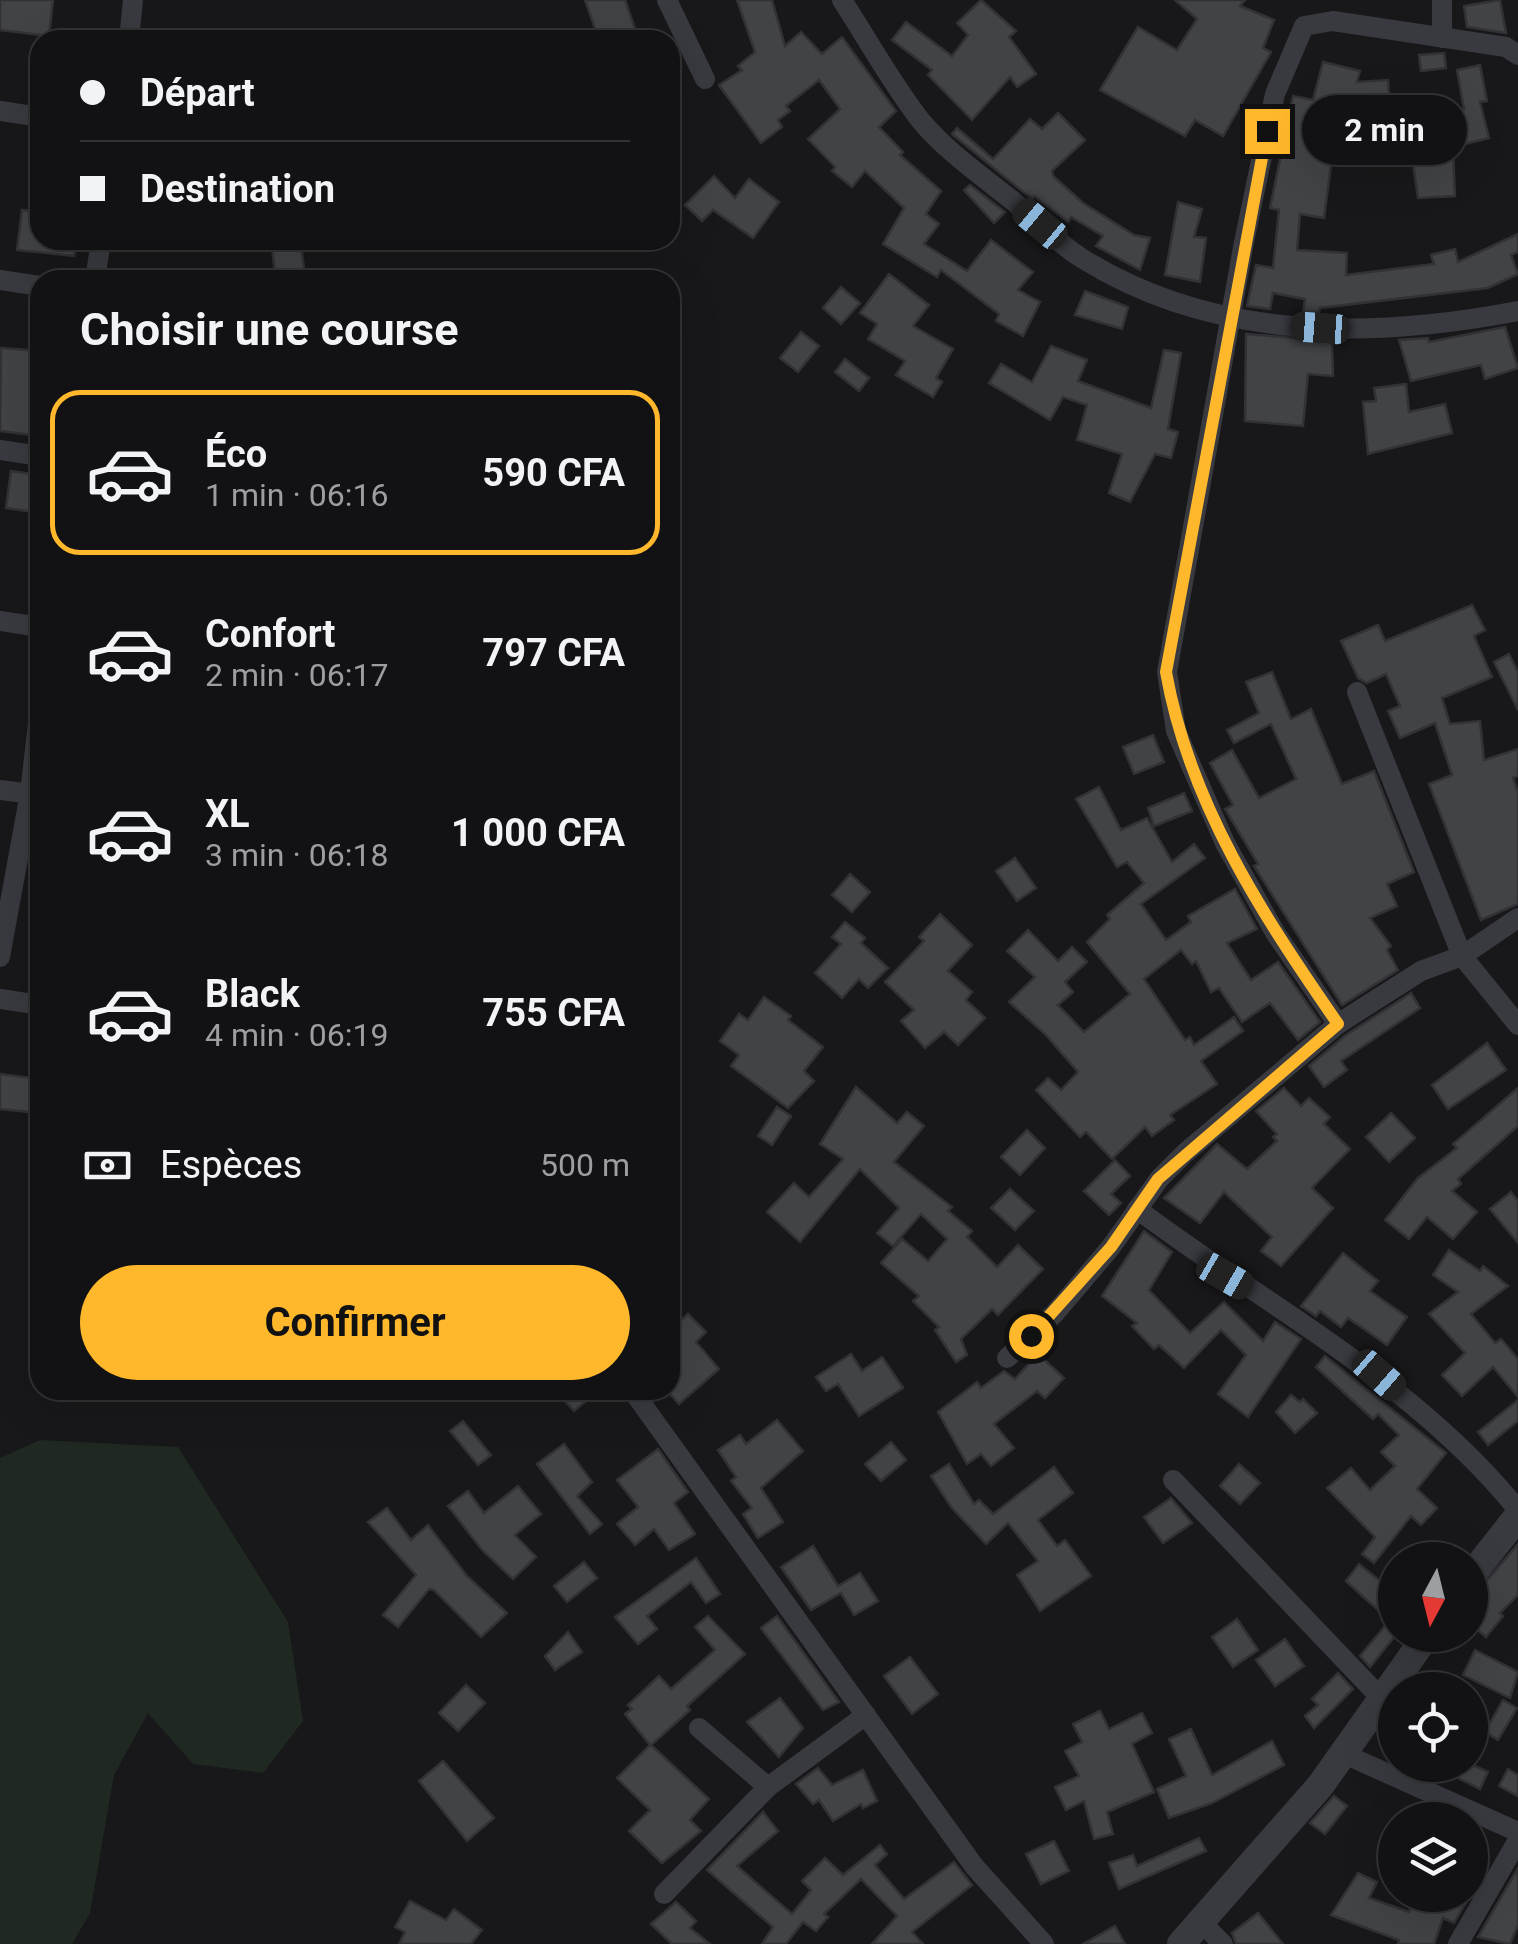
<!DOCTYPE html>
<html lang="fr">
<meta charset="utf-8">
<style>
:root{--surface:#121214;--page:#1f2022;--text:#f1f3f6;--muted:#9c9ea0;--line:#313234;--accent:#ffb82b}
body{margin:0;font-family:Roboto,sans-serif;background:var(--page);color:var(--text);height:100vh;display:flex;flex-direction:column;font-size:38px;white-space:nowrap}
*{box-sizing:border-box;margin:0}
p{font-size:32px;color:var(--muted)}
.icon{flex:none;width:55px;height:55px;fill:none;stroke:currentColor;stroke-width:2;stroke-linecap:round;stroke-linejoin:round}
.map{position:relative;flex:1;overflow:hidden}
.drawer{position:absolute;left:30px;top:270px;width:650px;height:1130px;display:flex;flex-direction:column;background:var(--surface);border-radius:30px;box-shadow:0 10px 40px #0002,0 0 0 2px var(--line)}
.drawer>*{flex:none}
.banner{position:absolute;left:30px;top:30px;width:650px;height:220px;border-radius:30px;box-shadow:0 10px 40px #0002,0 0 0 2px var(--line);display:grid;align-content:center;height:220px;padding:0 50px;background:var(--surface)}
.needle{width:65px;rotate:187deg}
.tools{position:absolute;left:1378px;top:1542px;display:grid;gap:20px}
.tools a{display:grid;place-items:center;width:110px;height:110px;border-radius:50%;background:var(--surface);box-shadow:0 10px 40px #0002,0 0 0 2px var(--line);font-size:50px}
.end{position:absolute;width:45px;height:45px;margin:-22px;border:12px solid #ffb82b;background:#111;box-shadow:0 0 0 5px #111}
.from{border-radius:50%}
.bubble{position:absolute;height:70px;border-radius:35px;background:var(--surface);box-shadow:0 10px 40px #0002,0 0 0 2px var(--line);font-size:32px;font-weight:700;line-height:70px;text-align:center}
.car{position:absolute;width:30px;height:60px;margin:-30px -15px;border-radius:12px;box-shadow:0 0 8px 2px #0007;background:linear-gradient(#222 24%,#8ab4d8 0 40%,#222 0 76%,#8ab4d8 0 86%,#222 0)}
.banner b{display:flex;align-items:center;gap:35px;height:95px;font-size:38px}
.banner b+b{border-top:2px solid var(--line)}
.banner i{width:25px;height:25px;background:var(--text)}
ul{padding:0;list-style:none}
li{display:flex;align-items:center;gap:30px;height:165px;margin:0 20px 15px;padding:0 30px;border:5px solid transparent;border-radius:30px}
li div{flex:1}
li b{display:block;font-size:38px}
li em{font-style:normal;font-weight:700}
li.active{border-color:var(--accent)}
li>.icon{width:90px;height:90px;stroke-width:1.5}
h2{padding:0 50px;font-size:45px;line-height:120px}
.pay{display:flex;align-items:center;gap:25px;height:110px;padding:0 50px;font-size:38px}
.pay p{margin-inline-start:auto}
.action{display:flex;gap:20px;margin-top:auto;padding:20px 50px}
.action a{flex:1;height:115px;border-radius:60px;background:var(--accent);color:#111;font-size:40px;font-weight:700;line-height:115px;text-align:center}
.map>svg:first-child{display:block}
.green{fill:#1f2921}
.building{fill:#424347;stroke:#323236;stroke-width:2.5}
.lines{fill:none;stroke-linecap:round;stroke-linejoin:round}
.minor{stroke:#383a40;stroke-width:20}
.tertiary{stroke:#383a40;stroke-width:28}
.route{stroke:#ffb82b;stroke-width:12}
</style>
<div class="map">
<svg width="1518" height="1944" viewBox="0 0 1518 1944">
<rect width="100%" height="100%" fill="#18181a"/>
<path class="green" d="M40,1440L178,1447L288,1622L303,1721L263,1773L193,1764L148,1713L114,1775L90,1913L72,1944H0V1458Z"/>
<g class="building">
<path d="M0,0H53L49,36L0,30Z"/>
<path d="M585,0H625L639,40H599Z"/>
<path d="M737,0H772L785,46L801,32L822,54L842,37L896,111L879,127L903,152L900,155L941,191L926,214L939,224L924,244L967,271L991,240L1033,272L1018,290L1040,302L1023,336L996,321L999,314L941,270L937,277L883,244L904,208L865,171L852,187L832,171L835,167L808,139L840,109L819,80L786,106L790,111L778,120L782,127L761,143L719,85L742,70L738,66L755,52Z"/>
<path d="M981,0L1016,31L1009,37L1036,74L1017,87L1010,77L972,120L928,75L932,70L892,40L906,22L952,56L968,35L957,23Z"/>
<path d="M1175,0H1245L1240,6L1274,20L1263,48L1271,52L1223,136L1195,120L1185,136L1100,90L1138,27L1177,50L1197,19Z"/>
<path d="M1500,0L1506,33L1467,27L1464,6Z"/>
<path d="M1444,53L1446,68L1421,71L1419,55Z"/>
<path d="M1323,62L1360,71L1357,82L1388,80L1390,110L1366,112V102L1340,96L1324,218L1300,214L1297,250L1347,253L1346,275L1434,264L1431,255L1455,249L1458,262L1518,234V252L1511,255L1518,274L1488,288L1320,308L1319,313H1303L1305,299L1273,293L1270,309L1247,306L1256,265L1273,268L1279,210L1270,208L1293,96L1313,100Z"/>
<path d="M1480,65L1487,101L1480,102L1489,138L1453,147L1455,196L1418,198L1407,122L1464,109L1457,70Z"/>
<path d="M1058,113L1085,140L1052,171L1053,176L1083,203L1134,235L1150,238L1140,270L1096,246L1103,236L1071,217L1068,222L1035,197L1032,199L952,134L957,128L993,159L1030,119L1042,129Z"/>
<path d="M714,176L735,198L749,179L779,202L753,238L713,210L702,221L685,205Z"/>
<path d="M970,185L1005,212L994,223L964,190Z"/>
<path d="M1178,202L1202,209L1194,237L1206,238L1200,282L1165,275Z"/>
<path d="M22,210L40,212V240H76L74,256L17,250Z"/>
<path d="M301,245L304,269L275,272L272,248Z"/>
<path d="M889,274L929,305L913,326L953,349L936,378L942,382L933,397L896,375L905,361L868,339L877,324L860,313Z"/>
<path d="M841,287L860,303L841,324L823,308Z"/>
<path d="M1085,291L1128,307L1122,329L1075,315Z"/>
<path d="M1505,327L1518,368L1485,379L1481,365L1411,381L1399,340L1428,338L1429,342Z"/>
<path d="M801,332L819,346L798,372L780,358Z"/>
<path d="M1246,334L1332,341L1333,376L1308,374L1303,426L1245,421Z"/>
<path d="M1051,346L1087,360L1078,381L1151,408L1164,350L1181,353L1168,429L1178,432L1171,458L1155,454L1130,502L1109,493L1122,454L1077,440L1087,405L1063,397L1050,420L989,383L1001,364L1032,382Z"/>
<path d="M1,348L40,351V436L0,431Z"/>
<path d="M845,359L869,378L859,391L835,372Z"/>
<path d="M1406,384L1409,412L1445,404L1452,433L1368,454L1363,402L1376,401L1374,388Z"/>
<path d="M11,471L40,475V513L6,508Z"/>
<path d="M1472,605L1485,630L1474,636L1492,677L1442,698L1450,724L1480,721L1484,760L1518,749V776L1513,778L1518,792V904L1481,920L1429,784L1452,775L1435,723L1400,738L1388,711L1400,706L1386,674L1367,683L1358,678L1341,641L1378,625L1385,641Z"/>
<path d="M1509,654L1518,672V710L1494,662Z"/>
<path d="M1272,672L1291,719L1311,709L1342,784L1374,771L1414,872L1387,884L1397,906L1370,918L1391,946L1387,950L1398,970L1342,1005L1254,866L1258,864L1225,809L1233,805L1210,763L1232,750L1259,798L1296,779L1271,724L1234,743L1227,730L1259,713L1246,682Z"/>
<path d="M1153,735L1164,762L1134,774L1123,747Z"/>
<path d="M1099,787L1121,830L1147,818L1172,862L1194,844L1205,858L1141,904L1166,940L1191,922L1188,916L1235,889L1257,929L1227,943L1251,980L1278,962L1320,1022L1298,1040L1270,1003L1242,1022L1219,988L1211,992L1196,961L1192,964L1181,950L1144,979L1185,1040L1190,1037L1194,1045L1234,1017L1243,1031L1201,1061L1217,1084L1170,1115L1174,1120L1152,1136L1145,1127L1112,1159L1086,1132L1080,1137L1036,1090L1048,1078L1061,1090L1078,1072L1045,1034L1009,1002L1035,977L1007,951L1028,930L1058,961L1072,947L1087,962L1065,982L1073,992L1058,1005L1084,1032L1130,994L1087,942L1110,919L1107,915L1144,883L1127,862L1117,867L1076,799Z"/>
<path d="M1184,793L1192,811L1154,826L1148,808Z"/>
<path d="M1015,858L1036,888L1017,901L996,871Z"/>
<path d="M850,874L870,892L852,912L832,895Z"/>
<path d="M940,914L972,945L948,971L972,992L966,1000L985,1018L958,1045L944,1032L925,1048L901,1021L914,1010L885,982L924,941L919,937Z"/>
<path d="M845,922L865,938L861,943L888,968L868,988L859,979L842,998L815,973L841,944L832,937Z"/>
<path d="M1411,993L1420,1008L1341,1061L1347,1070L1324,1087L1309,1066L1346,1035Z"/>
<path d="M764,997L791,1016L788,1020L823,1047L804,1071L814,1081L788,1108L731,1066L739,1055L720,1041L739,1014L748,1020Z"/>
<path d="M1487,1043L1506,1070L1448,1109L1432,1085Z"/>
<path d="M0,1074L40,1079V1113L0,1109Z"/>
<path d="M856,1087L897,1123L907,1112L924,1126L894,1162L952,1207L948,1211L972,1231L967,1237L997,1267L1018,1245L1043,1269L998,1315L992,1309L961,1339L967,1355L956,1362L935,1330L939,1327L913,1301L919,1296L881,1263L902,1239L928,1261L947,1239L921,1214L893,1246L877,1233L899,1208L860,1169L800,1242L767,1212L794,1183L809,1197L843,1159L820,1144Z"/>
<path d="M1284,1088L1301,1106L1309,1098L1330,1117L1324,1124L1350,1149L1312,1188L1333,1208L1281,1266L1261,1251L1272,1237L1224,1192L1200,1223L1164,1198L1217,1144L1247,1169L1277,1141L1273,1137L1277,1134L1256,1111Z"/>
<path d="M1518,1088V1126L1458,1179L1461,1184L1452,1191L1477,1212L1453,1239L1427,1217L1409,1239L1385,1220L1418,1178L1457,1148L1453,1144Z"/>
<path d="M777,1107L791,1116L772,1145L758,1136Z"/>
<path d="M1391,1113L1415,1138L1389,1162L1366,1137Z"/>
<path d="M1027,1130L1045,1148L1020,1175L1001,1157Z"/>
<path d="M1115,1160L1130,1176L1111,1194L1121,1203L1109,1215L1084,1191Z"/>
<path d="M1010,1189L1034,1211L1015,1230L991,1208Z"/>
<path d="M1511,1192L1518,1201V1243L1490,1209Z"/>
<path d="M1144,1231L1172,1252L1149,1290L1190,1333L1224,1302L1263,1341L1275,1322L1301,1339L1248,1417L1218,1394L1246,1355L1221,1330L1184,1368L1159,1345L1154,1349L1132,1326L1137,1323L1102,1296Z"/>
<path d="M1449,1250L1480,1271L1483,1266L1508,1286L1471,1314L1495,1343L1501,1339L1518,1359V1397L1493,1367L1462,1396L1442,1375L1465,1353L1429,1314L1458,1292L1433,1275Z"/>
<path d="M1343,1253L1378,1281L1370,1291L1407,1317L1387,1345L1348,1318L1341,1327L1320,1311L1316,1316L1301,1306Z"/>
<path d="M688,1314L706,1332L696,1342L719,1369L679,1404L670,1394V1331Z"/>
<path d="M851,1354L862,1371L882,1357L903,1388L859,1416L838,1384L826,1391L816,1377Z"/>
<path d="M1038,1354L1064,1378L1045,1398L1037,1391L994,1424L1014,1448L991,1466L981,1454L967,1464L938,1412L977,1382L981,1388L1004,1371L1015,1379Z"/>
<path d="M1325,1356L1446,1453L1417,1489L1437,1508L1421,1525L1411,1516L1374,1563L1362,1554L1375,1537L1327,1488L1351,1468L1370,1490L1395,1466L1381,1452L1399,1435L1378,1414L1373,1419L1316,1367Z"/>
<path d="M555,1390H599L574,1411Z"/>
<path d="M1291,1395L1300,1402L1303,1399L1317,1413L1295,1433L1276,1412Z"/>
<path d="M1518,1400V1421L1488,1445L1478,1432Z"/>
<path d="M777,1420L803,1451L761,1488L783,1522L758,1538L743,1514L752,1508L731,1481L736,1477L718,1450L740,1435L746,1444Z"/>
<path d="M463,1421L491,1455L478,1465L450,1431Z"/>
<path d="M891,1442L906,1460L881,1481L865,1464Z"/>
<path d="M564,1444L592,1482L577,1496L602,1524L590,1534L537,1464Z"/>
<path d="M658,1449L688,1492L674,1503L695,1534L669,1550L654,1529L635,1545L617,1524L638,1507L617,1480Z"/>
<path d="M949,1464L974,1504L979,1500L993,1514L1054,1467L1073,1493L1038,1520L1057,1546L1065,1540L1091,1576L1040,1611L1017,1575L1038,1561L1008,1523L986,1544L951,1507L931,1476Z"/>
<path d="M1239,1464L1260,1483L1240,1504L1220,1486Z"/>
<path d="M518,1486L541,1514L515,1535L536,1557L513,1579L482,1550L448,1506L468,1491L484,1513Z"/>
<path d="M1171,1498L1192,1523L1163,1543L1144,1517Z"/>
<path d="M387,1508L411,1540L428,1525L467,1576L507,1613L481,1637L434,1590L429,1589L398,1627L383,1615L416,1575L368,1522Z"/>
<path d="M1518,1544V1595L1500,1613L1503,1616L1486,1637L1470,1624V1600Z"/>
<path d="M813,1546L838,1586L860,1573L878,1601L854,1615L841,1593L811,1610L781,1567Z"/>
<path d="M696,1558L720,1594L706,1603L691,1582L647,1616L657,1629L638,1644L615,1617Z"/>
<path d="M584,1562L597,1578L567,1602L554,1586Z"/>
<path d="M1359,1564L1395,1593V1602L1380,1612L1346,1581Z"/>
<path d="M1395,1614V1636L1370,1667L1360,1656Z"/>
<path d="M708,1616L745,1654L687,1706L690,1710L651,1745L709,1799L690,1820L701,1831L662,1863L629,1831L650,1810L617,1778L650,1745L625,1714L632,1709L628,1705L659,1676L671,1689L715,1650L695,1627Z"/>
<path d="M777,1616L839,1702L823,1710L761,1628Z"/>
<path d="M1237,1619L1258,1650L1233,1667L1212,1637Z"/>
<path d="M568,1632L582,1652L555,1670L545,1656Z"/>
<path d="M1285,1639L1304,1666L1275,1686L1256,1660Z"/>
<path d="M1475,1650L1518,1672L1510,1698L1463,1675Z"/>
<path d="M910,1657L938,1694L912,1714L884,1676Z"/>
<path d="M1338,1673L1353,1689L1314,1728L1305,1716L1318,1705L1312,1699Z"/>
<path d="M466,1685L485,1703L458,1731L439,1713Z"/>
<path d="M780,1698L803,1728L779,1757L747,1722Z"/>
<path d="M1503,1700L1517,1708L1498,1740L1485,1732Z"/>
<path d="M1100,1711L1109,1729L1142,1713L1152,1733L1132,1744L1154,1792L1107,1812L1113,1834L1094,1839L1084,1801L1066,1810L1055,1787L1079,1776L1065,1751L1082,1742L1073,1724Z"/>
<path d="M1191,1729L1212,1775L1272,1741L1284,1765L1212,1803L1169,1818L1157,1789L1186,1776L1169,1739Z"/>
<path d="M443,1761L494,1818L467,1841L419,1781Z"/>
<path d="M1432,1765H1473L1488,1772L1480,1789Z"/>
<path d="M818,1768L832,1785L863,1770L877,1801L863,1808L861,1804L833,1821L819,1800L813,1804L796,1784Z"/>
<path d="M1508,1769L1518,1775V1796L1499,1786Z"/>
<path d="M1334,1796L1347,1806L1325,1834L1310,1823Z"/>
<path d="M763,1812L778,1831L737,1866L792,1914L811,1890L802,1881L825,1858L843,1875L880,1845L887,1854L875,1865L904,1899L954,1862L972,1885L912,1932L923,1944H872L897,1916L861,1879L824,1914L828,1917L816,1931L803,1922L786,1944H762L773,1927L707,1870Z"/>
<path d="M1199,1838L1206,1851L1119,1889L1109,1863L1133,1855L1137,1866Z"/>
<path d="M1054,1841L1069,1871L1041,1884L1026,1854Z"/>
<path d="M1518,1868V1925L1510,1944L1478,1937Z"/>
<path d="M1358,1873L1377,1882L1369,1898L1409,1912L1411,1908L1419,1911L1426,1895H1470V1874L1480,1878L1454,1923L1443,1918L1434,1944H1398L1399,1940L1331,1915Z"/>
<path d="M410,1901L446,1920L454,1909L482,1930L471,1944H399L405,1932L395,1927Z"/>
<path d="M676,1902L696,1921L690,1928L710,1944H672L651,1924Z"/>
<path d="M1258,1913L1283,1944H1236L1232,1933Z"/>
<path d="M1115,1926L1125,1944H1083Z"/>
</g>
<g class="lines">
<g class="minor">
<path d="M667,0L705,79"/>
<path d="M842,0C868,40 892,84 921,121C947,152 982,176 1013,201C1036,220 1058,244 1083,259C1215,341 1371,339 1518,311"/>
<path d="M1442,0V38"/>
<path d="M129,40L133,0"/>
<path d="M0,111L40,117"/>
<path d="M0,280L40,286"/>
<path d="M95,280L101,240"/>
<path d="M0,450L40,456"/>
<path d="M0,621L40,627"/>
<path d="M1357,692L1462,956L1518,1025"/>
<path d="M0,790L40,795"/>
<path d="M0,957L30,793L40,706"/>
<path d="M0,999L40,1005"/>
<path d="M1338,1024L1276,934L1225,843L1176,731L1167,672L1244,242L1275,94L1304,26L1333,21L1506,47L1518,55"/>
<path d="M1137,1209C1267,1307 1414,1381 1518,1510"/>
<path d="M1007,1358L1055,1313L1111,1247L1159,1179L1185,1153L1338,1024L1421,971L1462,956L1518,918"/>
<path d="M632,1390L974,1866L1044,1944"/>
<path d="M1173,1480L1381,1698"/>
<path d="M699,1728L768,1787L866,1715"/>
<path d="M1342,1753L1518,1832"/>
<path d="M664,1894L768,1787"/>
<path d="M1203,1924L1223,1944"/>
<path d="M1458,1944L1518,1840"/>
</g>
<g class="tertiary">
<path d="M1470,1577L1518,1516"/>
<path d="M1181,1944L1320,1786L1427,1635"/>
</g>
</g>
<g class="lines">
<path class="route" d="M1031,1336L1111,1247L1158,1179L1338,1024C1263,916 1189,803 1166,672L1267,131"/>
</g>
</svg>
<div class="tools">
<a><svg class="needle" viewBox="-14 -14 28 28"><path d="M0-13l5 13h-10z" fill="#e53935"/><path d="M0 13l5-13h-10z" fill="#9c9ea0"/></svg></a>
<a><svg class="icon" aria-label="locate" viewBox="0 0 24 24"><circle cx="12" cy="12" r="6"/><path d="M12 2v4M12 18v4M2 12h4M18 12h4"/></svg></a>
<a><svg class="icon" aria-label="layers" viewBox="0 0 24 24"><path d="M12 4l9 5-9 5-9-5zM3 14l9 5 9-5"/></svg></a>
</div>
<i class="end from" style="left:1031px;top:1336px"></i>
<i class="end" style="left:1267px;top:131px"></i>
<div class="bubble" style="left:1302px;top:95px;width:165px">2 min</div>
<i class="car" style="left:1040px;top:224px;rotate:310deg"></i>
<i class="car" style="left:1320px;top:328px;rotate:274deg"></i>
<i class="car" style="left:1225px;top:1276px;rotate:120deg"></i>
<i class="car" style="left:1379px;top:1375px;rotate:131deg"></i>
<div class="banner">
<b><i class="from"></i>Départ</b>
<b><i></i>Destination</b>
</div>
<section class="drawer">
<h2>Choisir une course</h2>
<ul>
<li class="active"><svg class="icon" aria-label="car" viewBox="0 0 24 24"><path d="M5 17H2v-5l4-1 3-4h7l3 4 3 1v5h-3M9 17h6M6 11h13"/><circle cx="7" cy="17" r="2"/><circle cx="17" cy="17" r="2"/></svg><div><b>Éco</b><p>1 min · 06:16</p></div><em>590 CFA</em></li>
<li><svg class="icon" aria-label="car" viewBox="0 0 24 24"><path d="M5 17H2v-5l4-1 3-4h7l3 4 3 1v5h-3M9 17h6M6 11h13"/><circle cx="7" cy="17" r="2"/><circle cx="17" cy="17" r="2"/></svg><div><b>Confort</b><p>2 min · 06:17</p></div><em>797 CFA</em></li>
<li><svg class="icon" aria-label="car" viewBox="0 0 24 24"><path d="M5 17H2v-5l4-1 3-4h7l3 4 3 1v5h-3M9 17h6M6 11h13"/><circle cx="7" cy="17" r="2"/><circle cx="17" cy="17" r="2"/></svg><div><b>XL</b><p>3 min · 06:18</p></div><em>1 000 CFA</em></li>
<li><svg class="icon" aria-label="car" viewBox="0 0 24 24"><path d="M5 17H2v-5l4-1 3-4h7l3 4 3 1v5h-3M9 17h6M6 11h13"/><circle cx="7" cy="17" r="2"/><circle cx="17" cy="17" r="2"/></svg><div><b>Black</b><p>4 min · 06:19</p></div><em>755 CFA</em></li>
</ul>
<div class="pay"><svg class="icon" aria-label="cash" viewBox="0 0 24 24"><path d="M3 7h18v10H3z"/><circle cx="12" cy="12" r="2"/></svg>Espèces<p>500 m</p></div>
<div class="action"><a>Confirmer</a></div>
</section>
</div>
